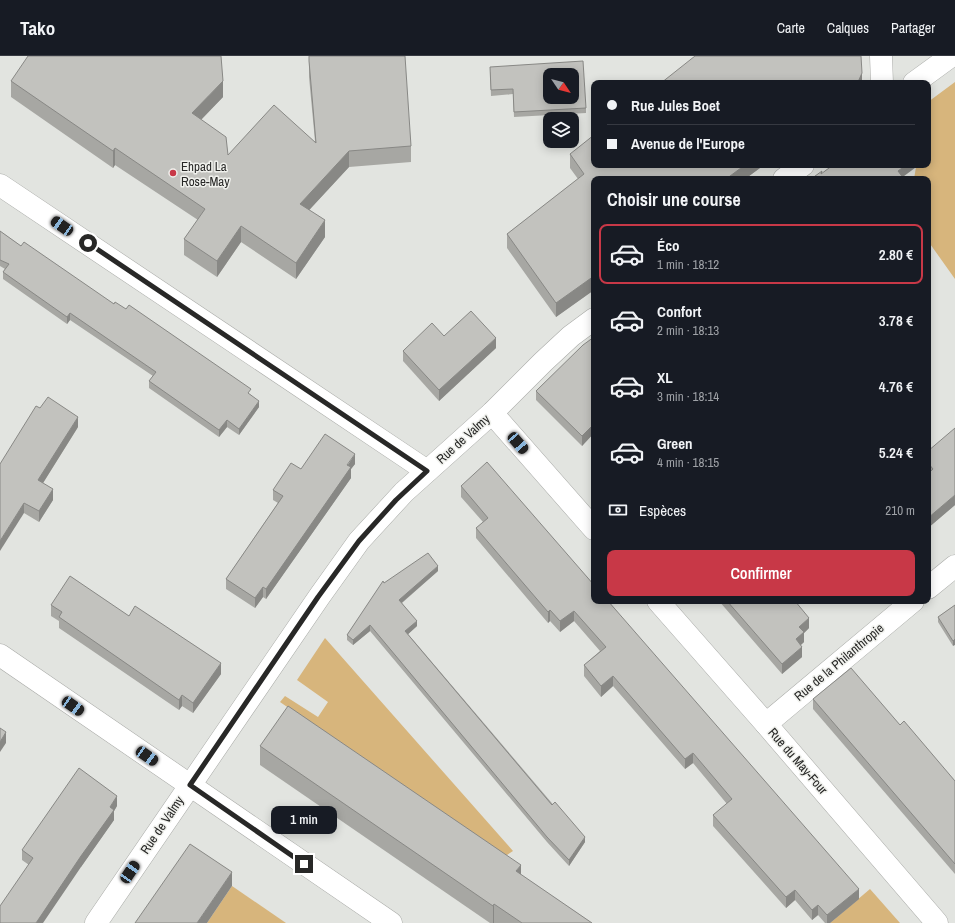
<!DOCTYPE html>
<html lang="fr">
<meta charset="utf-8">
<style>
:root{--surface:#171b24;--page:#242831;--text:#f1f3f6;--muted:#9ea1a6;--line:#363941;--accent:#c83847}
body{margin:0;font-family:"Archivo Narrow",sans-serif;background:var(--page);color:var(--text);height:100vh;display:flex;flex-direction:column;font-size:15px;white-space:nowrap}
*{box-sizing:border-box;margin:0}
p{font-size:13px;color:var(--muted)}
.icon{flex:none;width:22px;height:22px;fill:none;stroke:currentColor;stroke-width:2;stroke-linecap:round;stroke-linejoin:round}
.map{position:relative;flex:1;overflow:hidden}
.panel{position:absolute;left:591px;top:120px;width:340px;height:428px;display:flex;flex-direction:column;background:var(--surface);border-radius:8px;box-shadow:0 2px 10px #0003}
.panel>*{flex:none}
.banner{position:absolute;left:591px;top:24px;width:340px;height:88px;border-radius:8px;box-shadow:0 2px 10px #0003;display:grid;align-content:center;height:88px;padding:0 16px;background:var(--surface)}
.needle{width:26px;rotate:125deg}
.fabs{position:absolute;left:543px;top:12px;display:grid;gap:8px}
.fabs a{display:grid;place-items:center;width:36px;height:36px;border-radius:8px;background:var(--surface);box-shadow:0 2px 10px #0003;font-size:20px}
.end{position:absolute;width:18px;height:18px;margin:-9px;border:5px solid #282827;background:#fff;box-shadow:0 0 0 2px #fff}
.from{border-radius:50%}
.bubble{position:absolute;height:28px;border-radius:8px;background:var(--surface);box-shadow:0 2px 10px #0003;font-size:13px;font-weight:600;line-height:28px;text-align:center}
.car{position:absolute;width:12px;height:24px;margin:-12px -6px;border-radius:5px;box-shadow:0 0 3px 1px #0007;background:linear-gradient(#222 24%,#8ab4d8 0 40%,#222 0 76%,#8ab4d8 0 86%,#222 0)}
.banner b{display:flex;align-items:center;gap:14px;height:38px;font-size:15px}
.banner b+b{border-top:1px solid var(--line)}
.banner i{width:10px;height:10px;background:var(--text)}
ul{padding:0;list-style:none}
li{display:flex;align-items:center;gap:12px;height:60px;margin:0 8px 6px;padding:0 8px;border:2px solid transparent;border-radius:8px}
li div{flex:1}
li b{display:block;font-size:15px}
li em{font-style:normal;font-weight:600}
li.on{border-color:var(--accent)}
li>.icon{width:36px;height:36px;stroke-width:1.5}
h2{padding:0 16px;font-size:18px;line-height:48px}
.pay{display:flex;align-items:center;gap:10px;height:44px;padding:0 16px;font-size:15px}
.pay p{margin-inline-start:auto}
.action{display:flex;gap:8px;margin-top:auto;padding:8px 16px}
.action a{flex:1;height:46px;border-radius:8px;background:var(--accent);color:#fff;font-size:16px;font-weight:600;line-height:46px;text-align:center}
header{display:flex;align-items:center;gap:24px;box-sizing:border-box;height:56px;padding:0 20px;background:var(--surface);border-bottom:1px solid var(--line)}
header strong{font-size:19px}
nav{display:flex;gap:22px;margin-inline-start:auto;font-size:14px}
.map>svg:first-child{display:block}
.green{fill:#d7b57c}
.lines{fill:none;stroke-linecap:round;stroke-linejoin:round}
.minor-casing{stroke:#aaaba8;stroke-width:23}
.minor{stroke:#fff;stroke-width:22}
.wall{fill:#a7a7a3}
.shaded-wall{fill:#888885}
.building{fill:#c2c2be;stroke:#888885;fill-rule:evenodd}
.route{stroke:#282827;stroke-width:5}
.poi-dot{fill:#c83847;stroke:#f0f1ed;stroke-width:1.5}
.labels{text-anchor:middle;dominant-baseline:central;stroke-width:3;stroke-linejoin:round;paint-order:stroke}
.poi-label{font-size:13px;fill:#282827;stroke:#f0f1ed;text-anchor:start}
.street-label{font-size:13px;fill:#282827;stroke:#f0f1ed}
</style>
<header>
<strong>Tako</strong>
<nav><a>Carte</a><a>Calques</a><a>Partager</a></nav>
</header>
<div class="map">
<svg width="955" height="867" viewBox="0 0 955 867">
<rect width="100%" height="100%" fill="#e2e4e0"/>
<g class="green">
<path d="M955,26V223L928,185V123H914L916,111L919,109H928V46Z"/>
<path d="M325,582L513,795L504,801L280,646L285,640L318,661L328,646L297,624Z"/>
<path d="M232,830L286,867H207Z"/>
<path d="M870,833L900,867H830Z"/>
</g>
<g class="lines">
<g class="minor-casing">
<g id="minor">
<path d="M881,0L882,27"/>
<path d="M914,27L951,0"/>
<path d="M784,123L803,109"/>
<path d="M0,129L427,415"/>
<path d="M492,357L594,473"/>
<path d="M928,532L955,510"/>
<path d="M658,545L766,668L937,867"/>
<path d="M0,599L391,867"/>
<path d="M766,668L913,545"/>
<path d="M96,867L319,541L359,485L404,436L492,357L543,306L571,280L594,263"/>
</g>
</g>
<use href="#minor" class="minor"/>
</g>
<g class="wall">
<path d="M309,5L411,90V106L349,111L309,154L325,181L296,223L241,186L217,221L184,199V183L198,164L115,109L113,112L11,41V25L223,41L201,64L228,99L315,85L309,21Z"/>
<path d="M490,16L586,52V57L514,61L513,38L491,40Z"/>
<path d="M570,98L594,109H764L745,123H594V234L556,261L507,192V178L578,123L570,112Z"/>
<path d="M0,175L21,190L114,248L251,339L259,351L239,379L227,371L219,381L149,332V325L153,320L70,264L67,268L3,223V216L5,213L0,210Z"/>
<path d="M444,280L496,292L439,345L403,305V295Z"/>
<path d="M594,281V377L582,390L536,344V335Z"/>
<path d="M78,371L43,427L53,444L39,466L24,457L0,408Z"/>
<path d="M928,395L955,449L928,472V418L929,417L928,416Z"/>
<path d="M355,408L351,413V422L266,543L263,541L255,552L226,533V523L278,447L273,444V434L301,413Z"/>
<path d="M461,430L859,843L830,867H825L818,859L812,864L795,844L786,852L713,770V759L727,748L693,707L685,713L613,630L601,641L584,620V609L600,595L574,565L560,576L550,565L548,567L476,482V472L483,466L461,441Z"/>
<path d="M438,515L402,547L417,570L408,578L585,786L569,810L547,786L370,575L353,589L347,584V579L384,527Z"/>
<path d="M719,545H795L809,572L804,577V586L801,589L802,601L782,618Z"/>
<path d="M51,549L129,560L221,618L193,657L182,650L179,654L59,572V565L51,560Z"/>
<path d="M955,549L953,590L938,566V561Z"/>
<path d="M813,643L900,669L955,725V818L813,653Z"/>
<path d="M260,690L521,819L592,867H490L260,709Z"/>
<path d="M117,750L114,755V764L81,811L29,809L22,804V794Z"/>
</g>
<g class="shaded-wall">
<path d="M862,17V27H856Z"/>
<path d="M223,25V41L192,73V57Z"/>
<path d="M115,92V109L113,112V95Z"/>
<path d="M349,95V111L300,164V148Z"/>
<path d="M745,109H764L745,123H726Z"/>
<path d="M906,109H919L900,123L898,115Z"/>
<path d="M325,164V181L296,223V207Z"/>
<path d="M241,170V186L217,221V205Z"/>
<path d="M594,220V234L556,261V247Z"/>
<path d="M70,257V264L67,268V261Z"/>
<path d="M496,282V292L439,345V334Z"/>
<path d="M259,345V351L239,379V373Z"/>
<path d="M78,361V371L38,435V424Z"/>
<path d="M227,364V371L219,381V374Z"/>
<path d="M594,368V377L582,390V380Z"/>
<path d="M355,398V408L351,413V422L266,543V533Z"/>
<path d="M53,433V444L39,466V455Z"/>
<path d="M955,439V449L928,472V462Z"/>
<path d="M24,447V457L0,495V485Z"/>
<path d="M438,510V515L399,549V544Z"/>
<path d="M263,531V541L255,552V542Z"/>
<path d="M550,554V565L548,567V556Z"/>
<path d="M574,555V565L560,576V565Z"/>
<path d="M809,562V572L804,577V586L796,593V583L799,571Z"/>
<path d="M417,565V570L405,581V575Z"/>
<path d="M370,569V575L353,589V584Z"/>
<path d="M955,583V589L953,590V585Z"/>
<path d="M802,591V601L782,618V608Z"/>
<path d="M221,607V618L193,657V647Z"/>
<path d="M613,620V630L601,641V630Z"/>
<path d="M182,639V650L179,654V644Z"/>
<path d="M6,676V687L0,696V686Z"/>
<path d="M693,697V707L685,713V703Z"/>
<path d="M117,740V750L114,755V764L81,811L43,867H36L110,751Z"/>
<path d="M585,781V786L569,810V804Z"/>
<path d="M521,809V828L516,815Z"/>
<path d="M232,816V830L207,867H197Z"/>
<path d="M859,833V843L830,867H827V859Z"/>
<path d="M795,834V844L786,852V841Z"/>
<path d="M494,848V867H493V850Z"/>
<path d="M818,849V859L812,864V854Z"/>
</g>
<g class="building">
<path d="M28,0H221L223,25L192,57L226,81L228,99L274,49L316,87L309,5V0H405L411,90L349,95L300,148L325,164L296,207L241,170L217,205L184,183L205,153L115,92L113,95L11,25Z"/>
<path d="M695,0H861L862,17L858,26L856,27H661Z"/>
<path d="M583,5L586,52L514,56L513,33L491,34L490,11ZM550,19H572V41H550Z"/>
<path d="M594,79V109H745L726,123H594V220L556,247L507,178L584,118L570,98Z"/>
<path d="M833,109H906L898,115L904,123H811L822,115L821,118Z"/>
<path d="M0,175L21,190L24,186L114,248L115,246L126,253L129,249L251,333L248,337L259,345L239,373L227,364L219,374L149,325L156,316L70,257L67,261L3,216L9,208L0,204Z"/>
<path d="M471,255L496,282L439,334L403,295L432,267L444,280Z"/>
<path d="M594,281V368L582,380L536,335L583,289Z"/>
<path d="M48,341L78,361L38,424L53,433L39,455L24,447L0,485V408L36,350L40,352Z"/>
<path d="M955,372V439L928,462V418L933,413L928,407V395Z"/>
<path d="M325,378L355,398L347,409L351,411L266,533L263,531L255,542L226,523L283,440L273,434L291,407L301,413Z"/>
<path d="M487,406L594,529V545H608L859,833L827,859L818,849L812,854L795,834L786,841L713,759L732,743L693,697L685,703L613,620L601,630L584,609L606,591L574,555L560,565L550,554L548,556L476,472L488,462L461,430Z"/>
<path d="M428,497L438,510L399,544L417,565L405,575L552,749L555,746L585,781L569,804L547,781L370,569L353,584L347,579L383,525L384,527Z"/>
<path d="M70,520L129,560L135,550L221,607L193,647L182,639L179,644L59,561L62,556L51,549Z"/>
<path d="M727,545H795L809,562L799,571L804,576L796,583L802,591L782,608Z"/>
<path d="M955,549V583L953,585L938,561Z"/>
<path d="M851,612L900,669L904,665L955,725V808L813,643Z"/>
<path d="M288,650L521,809L516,815L592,867H522L494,848L493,850L260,690Z"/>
<path d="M0,672L6,676L0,686Z"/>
<path d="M79,712L117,740L110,751L114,754L81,800L36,867H0V850L33,802L22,794Z"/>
<path d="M190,788L232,816L197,867H135Z"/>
</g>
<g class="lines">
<path class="route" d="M88,187L427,415L396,444L359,485L318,541L190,729L304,808"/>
</g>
<circle class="poi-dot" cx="173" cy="117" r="4"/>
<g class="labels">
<g class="poi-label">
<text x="181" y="110">Ehpad La<tspan x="181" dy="15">Rose-May</tspan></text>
</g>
<g class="street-label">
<text transform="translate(463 383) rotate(-42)">Rue de Valmy</text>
<text transform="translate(839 606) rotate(-40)">Rue de la Philanthropie</text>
<text transform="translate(798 705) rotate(49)">Rue du May-Four</text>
<text transform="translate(162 769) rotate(-56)">Rue de Valmy</text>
</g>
</g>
</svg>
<div class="fabs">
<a><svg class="needle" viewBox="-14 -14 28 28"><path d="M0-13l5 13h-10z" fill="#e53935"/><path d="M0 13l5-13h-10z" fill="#9ea1a6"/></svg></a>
<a><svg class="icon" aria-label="layers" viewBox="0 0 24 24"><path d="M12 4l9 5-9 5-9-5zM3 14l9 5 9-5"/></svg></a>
</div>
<i class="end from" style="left:88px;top:187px"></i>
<i class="end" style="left:304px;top:808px"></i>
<div class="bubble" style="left:271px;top:750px;width:66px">1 min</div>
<i class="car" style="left:62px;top:170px;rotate:304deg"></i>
<i class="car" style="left:518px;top:387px;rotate:139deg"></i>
<i class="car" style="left:73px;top:650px;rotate:125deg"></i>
<i class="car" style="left:147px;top:700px;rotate:125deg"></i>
<i class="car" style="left:130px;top:816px;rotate:34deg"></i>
<div class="banner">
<b><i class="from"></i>Rue Jules Boet</b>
<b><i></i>Avenue de l'Europe</b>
</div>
<section class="panel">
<h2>Choisir une course</h2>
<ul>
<li class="on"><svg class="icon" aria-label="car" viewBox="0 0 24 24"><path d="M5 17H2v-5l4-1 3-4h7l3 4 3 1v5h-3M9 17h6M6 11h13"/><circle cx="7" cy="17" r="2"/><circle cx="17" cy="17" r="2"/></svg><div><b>Éco</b><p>1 min · 18:12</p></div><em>2.80 €</em></li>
<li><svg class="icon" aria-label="car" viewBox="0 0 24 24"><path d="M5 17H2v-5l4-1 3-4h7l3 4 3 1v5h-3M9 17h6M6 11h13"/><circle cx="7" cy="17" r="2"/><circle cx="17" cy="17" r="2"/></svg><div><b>Confort</b><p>2 min · 18:13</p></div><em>3.78 €</em></li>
<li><svg class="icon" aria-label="car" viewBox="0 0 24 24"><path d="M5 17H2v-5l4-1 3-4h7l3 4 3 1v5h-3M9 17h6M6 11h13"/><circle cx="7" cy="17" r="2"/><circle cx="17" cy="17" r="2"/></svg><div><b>XL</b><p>3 min · 18:14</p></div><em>4.76 €</em></li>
<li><svg class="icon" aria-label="car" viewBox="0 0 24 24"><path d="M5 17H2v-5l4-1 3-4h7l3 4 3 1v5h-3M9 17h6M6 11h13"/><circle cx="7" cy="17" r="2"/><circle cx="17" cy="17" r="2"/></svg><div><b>Green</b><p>4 min · 18:15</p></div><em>5.24 €</em></li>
</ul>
<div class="pay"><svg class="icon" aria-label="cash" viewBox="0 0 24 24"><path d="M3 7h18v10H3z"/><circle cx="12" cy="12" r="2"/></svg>Espèces<p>210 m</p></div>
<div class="action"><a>Confirmer</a></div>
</section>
</div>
